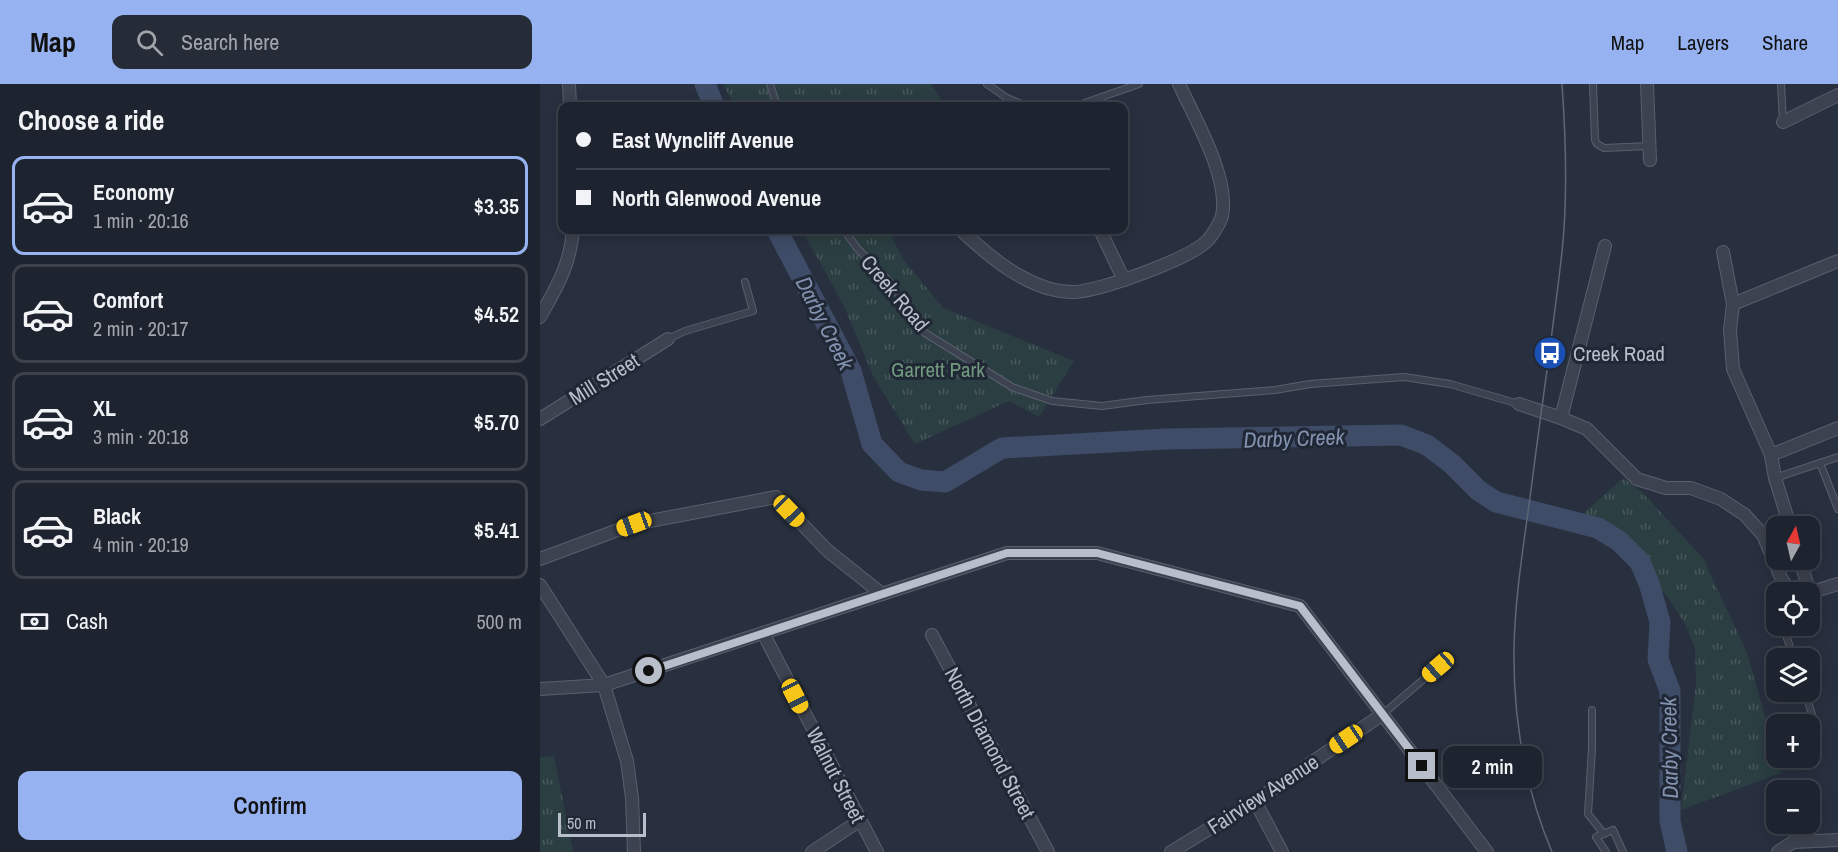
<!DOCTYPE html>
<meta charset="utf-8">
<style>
:root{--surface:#1e242f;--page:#262c37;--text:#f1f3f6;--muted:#a1a4aa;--line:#3c414b;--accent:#96b2f1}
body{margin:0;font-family:"Archivo Narrow",sans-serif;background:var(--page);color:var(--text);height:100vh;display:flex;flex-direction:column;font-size:22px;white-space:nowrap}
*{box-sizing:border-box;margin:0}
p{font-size:20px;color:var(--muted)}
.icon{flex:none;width:33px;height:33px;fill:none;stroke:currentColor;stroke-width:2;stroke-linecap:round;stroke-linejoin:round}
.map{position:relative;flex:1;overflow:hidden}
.panel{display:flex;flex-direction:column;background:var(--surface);width:540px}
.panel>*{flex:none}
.hud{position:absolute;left:18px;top:18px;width:570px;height:132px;border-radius:12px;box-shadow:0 3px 15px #0003,0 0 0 2px var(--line);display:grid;align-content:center;height:132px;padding:0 18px;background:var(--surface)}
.needle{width:39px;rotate:8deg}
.tools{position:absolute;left:1226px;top:432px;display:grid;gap:12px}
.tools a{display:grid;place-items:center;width:54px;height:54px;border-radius:12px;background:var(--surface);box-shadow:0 3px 15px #0003,0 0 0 2px var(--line);font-size:30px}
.scale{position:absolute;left:18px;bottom:15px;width:88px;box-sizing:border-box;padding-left:6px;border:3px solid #b8beca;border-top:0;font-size:16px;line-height:21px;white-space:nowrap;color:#b8beca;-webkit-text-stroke:4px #202735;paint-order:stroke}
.end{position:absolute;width:27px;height:27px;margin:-14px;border:8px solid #b8beca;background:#111;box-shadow:0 0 0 3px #111}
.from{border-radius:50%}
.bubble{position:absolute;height:42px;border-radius:12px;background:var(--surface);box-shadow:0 3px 15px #0003,0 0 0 2px var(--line);font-size:20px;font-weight:600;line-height:42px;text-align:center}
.car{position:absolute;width:18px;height:36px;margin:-18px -9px;border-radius:8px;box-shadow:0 0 4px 2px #0007;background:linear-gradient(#f5c518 24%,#345 0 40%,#f5c518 0 76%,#345 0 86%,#f5c518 0)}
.hud b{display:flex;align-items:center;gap:21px;height:57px;font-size:22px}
.hud b+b{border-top:2px solid var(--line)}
.hud i{width:15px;height:15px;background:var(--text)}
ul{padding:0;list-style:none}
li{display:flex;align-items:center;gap:18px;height:99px;margin:0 12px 9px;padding:0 6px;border:3px solid var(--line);border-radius:12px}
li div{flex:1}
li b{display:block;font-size:22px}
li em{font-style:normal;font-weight:600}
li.active{border-color:var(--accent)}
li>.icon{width:54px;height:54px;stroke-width:1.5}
h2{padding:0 18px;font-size:27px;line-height:72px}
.pay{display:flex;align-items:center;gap:15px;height:66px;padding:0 18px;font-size:22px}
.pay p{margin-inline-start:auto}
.primary-button{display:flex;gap:12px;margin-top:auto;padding:12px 18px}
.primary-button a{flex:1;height:69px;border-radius:12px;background:var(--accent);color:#111;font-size:24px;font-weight:600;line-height:69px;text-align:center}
header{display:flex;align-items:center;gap:36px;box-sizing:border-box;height:84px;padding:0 30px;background:var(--accent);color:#111}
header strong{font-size:28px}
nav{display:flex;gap:33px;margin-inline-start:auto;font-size:21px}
.search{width:420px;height:54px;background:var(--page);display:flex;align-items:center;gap:15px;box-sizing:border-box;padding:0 21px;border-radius:12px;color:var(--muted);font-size:22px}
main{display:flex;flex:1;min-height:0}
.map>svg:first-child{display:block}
.park{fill:url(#park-tufts)}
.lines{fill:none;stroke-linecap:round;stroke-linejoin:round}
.river{stroke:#3f4c67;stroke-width:21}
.service-casing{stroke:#59606d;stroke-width:8}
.minor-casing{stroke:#59606d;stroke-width:14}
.service{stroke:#3c424f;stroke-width:6}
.minor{stroke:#3c424f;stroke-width:12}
.tram{stroke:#5e6676;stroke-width:1.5}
.route{stroke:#b8beca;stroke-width:8}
.labels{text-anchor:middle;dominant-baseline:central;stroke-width:6;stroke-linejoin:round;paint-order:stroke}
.street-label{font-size:21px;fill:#b8beca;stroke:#202735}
.poi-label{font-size:21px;fill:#b8beca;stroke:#202735;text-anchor:start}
.park-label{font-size:21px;fill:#71997d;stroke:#202735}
.water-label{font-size:22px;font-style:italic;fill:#8292af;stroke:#202735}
</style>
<header>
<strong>Map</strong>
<div class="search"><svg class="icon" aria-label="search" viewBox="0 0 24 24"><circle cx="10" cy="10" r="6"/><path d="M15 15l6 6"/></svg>Search here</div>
<nav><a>Map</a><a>Layers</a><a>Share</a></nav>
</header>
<main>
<section class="panel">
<h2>Choose a ride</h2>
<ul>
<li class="active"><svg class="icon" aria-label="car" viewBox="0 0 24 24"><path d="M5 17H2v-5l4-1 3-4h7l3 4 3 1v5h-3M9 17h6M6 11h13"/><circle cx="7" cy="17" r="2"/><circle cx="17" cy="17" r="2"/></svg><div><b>Economy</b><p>1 min · 20:16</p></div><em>$3.35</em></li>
<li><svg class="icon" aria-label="car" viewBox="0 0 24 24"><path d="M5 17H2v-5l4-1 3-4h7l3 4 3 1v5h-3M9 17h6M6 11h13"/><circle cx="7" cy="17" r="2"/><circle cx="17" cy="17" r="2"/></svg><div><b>Comfort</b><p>2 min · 20:17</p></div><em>$4.52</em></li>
<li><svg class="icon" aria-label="car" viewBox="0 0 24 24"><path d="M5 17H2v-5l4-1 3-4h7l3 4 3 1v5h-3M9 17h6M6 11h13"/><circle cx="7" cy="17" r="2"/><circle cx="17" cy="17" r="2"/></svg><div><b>XL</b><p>3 min · 20:18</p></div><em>$5.70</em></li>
<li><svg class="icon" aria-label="car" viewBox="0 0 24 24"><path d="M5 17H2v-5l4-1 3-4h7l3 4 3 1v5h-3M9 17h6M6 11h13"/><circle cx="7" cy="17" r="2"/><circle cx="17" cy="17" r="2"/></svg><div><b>Black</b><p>4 min · 20:19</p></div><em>$5.41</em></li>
</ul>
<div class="pay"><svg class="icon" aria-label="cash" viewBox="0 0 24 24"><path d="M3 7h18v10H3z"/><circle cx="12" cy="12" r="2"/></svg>Cash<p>500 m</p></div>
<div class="primary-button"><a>Confirm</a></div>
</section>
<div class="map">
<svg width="1298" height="768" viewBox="0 0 1298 768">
<defs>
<pattern id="park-tufts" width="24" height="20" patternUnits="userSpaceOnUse" patternTransform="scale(1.5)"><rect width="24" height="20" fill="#2b3e41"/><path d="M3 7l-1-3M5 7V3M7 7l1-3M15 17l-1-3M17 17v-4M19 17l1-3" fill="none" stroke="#48585b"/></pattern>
</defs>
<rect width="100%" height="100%" fill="#28303f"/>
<g class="park">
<path d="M183,0H391L405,22H195Z"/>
<path d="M262,146H348L363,175L403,224L534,277L499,333L469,317L375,360L333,292L305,224Z"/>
<path d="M1083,394L1102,408L1163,474L1207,569L1241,689L1141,726L1156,600L1155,564L1145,540L1128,513L1085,469L1060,457L1034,438Z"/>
<path d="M14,672L33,768H0V673Z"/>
</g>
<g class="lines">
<g class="river">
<path d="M165,0L174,22"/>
<path d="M237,146L311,287L332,360L359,388L381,396L405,398L462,364L626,355L861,351L887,361L912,380L938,406L956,418L1058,444L1079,457L1100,478L1109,499L1120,538L1118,575L1130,607V737L1137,768"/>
</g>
<g class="service-casing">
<g id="service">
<path d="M230,0L237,22"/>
<path d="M447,0L467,14L486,22"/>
<path d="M1053,0L1055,56L1057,60L1064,64L1109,62"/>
<path d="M1241,0L1243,38"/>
<path d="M536,22L599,0"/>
<path d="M304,146L317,164L349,197L385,249L472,303L512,317L562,322L607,316L735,306L770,300L864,293L910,300L979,320"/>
<path d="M128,255L145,247L213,227L205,198"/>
<path d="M1280,379L1298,425"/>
<path d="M1235,394L1298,373"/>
<path d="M1245,542L1244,546L1254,574"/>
<path d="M1265,608L1275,640"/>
<path d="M1052,626V664L1048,730L1064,750"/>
<path d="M843,630L898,583"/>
<path d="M1066,768L1056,753L1073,746L1083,768"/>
</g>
</g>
<g class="minor-casing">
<g id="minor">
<path d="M29,0L30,22"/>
<path d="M1107,0L1110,76"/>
<path d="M1243,38L1298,11"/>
<path d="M560,146L584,196"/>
<path d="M424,149C448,171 475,194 507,204C514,206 526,208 534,208C560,207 650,175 668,156C673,150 680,139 682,132C690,94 655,35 639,0"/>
<path d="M1183,168L1193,220L1190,246L1193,285L1231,371L1235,394L1250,442"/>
<path d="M1193,220L1298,177"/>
<path d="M0,233C17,202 30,182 33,146"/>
<path d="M979,320L1021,334L1047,345L1097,395L1126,404H1151L1181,415L1205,431L1223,451L1242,496L1251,508"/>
<path d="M1021,334L1065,162"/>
<path d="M0,335L128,255"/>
<path d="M1231,371L1298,344"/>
<path d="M0,475L94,440L236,413L288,467L342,510L467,469H557L760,522L947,768"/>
<path d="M1260,476L1270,509"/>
<path d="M0,501L64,601L87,677L92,714L94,768"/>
<path d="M1269,509L1298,500"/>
<path d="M223,549L337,768"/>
<path d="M392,551L508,768"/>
<path d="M0,605L64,601L342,510"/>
<path d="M715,717L742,768"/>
<path d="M272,768L319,737"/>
<path d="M631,768L715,717L843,630"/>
<path d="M1238,768L1253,758L1298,756"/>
</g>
</g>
<use href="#service" class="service"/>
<use href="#minor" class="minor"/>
<path class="tram" d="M1012,768C985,704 973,633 974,564C975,511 984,459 991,406C1001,327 1013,247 1022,168C1028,112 1026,56 1022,0"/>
</g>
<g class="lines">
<path class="route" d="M109,587L467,469H557L760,522L882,682"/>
</g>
<defs>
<g id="bus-disc" transform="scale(1.725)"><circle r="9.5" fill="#1a4fb4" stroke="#202735"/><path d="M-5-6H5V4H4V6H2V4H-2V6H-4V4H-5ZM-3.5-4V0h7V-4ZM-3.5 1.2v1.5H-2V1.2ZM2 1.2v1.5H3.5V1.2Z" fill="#fff"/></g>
</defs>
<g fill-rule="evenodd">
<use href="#bus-disc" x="1010" y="269"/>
</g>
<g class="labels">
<g class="street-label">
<text transform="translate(355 209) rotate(50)">Creek Road</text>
<text transform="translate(64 295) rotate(-32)">Mill Street</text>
<text transform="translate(450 659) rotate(62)">North Diamond Street</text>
<text transform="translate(296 691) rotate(63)">Walnut Street</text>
<text transform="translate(723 710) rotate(-33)">Fairview Avenue</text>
</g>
<g class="poi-label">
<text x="1033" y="269">Creek Road</text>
</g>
<g class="park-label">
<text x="398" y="285">Garrett Park</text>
</g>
<g class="water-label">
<text transform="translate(285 239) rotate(63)">Darby Creek</text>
<text transform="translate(754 354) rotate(-2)">Darby Creek</text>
<text transform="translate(1129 664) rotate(-91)">Darby Creek</text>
</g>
</g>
</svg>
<div class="tools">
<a><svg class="needle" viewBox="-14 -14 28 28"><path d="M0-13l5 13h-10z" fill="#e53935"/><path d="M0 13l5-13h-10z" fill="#a1a4aa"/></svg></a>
<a><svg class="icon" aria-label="locate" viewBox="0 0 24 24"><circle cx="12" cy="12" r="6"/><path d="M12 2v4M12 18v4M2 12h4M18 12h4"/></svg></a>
<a><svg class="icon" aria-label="layers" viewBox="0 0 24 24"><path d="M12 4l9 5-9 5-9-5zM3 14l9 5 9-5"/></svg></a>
<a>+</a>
<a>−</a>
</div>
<div class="scale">50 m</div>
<i class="end from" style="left:109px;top:587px"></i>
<i class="end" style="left:882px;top:682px"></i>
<div class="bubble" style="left:903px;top:662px;width:99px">2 min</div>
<i class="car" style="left:249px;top:427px;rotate:136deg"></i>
<i class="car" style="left:94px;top:440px;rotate:250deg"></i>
<i class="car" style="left:898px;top:583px;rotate:229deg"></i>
<i class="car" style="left:255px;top:612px;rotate:153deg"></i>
<i class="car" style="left:806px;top:655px;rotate:236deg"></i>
<div class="hud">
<b><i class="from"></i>East Wyncliff Avenue</b>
<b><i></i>North Glenwood Avenue</b>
</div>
</div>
</main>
